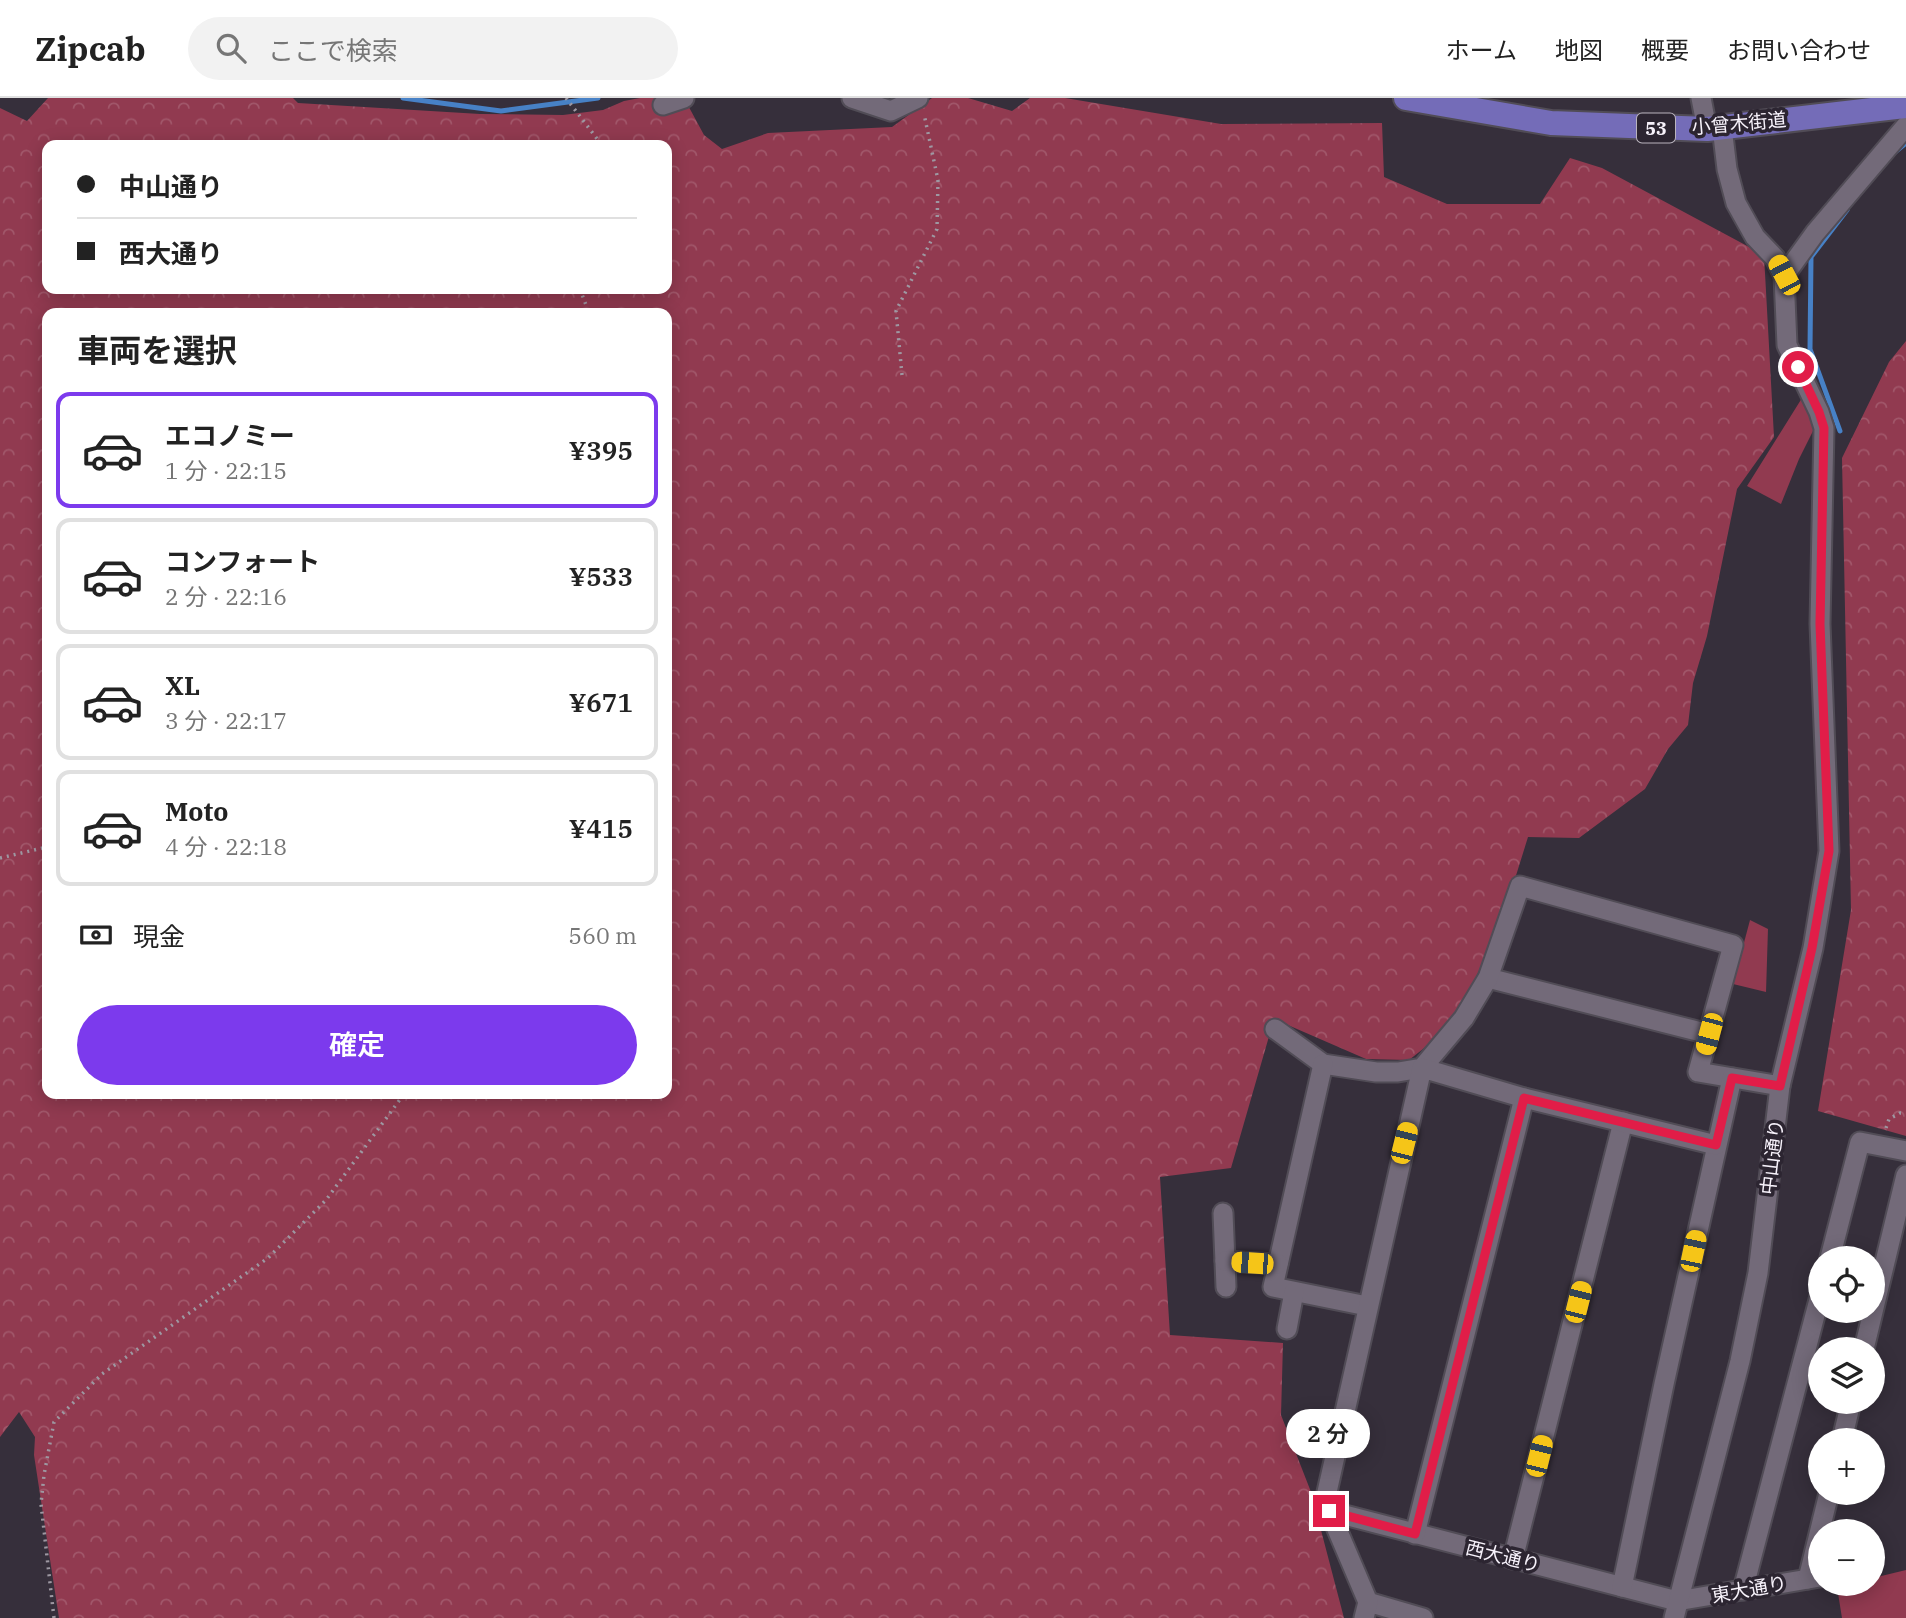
<!DOCTYPE html>
<html lang="ja">
<meta charset="utf-8">
<style>
:root{--surface:#fff;--page:#f2f2f2;--text:#222;--muted:#767676;--line:#e0e0e0;--accent:#7c3aed}
body{margin:0;font-family:"IBM Plex Serif","Noto Sans JP",serif;background:var(--page);color:var(--text);height:100vh;display:flex;flex-direction:column;font-size:26px;white-space:nowrap}
*{box-sizing:border-box;margin:0}
p{font-size:23px;color:var(--muted)}
.icon{flex:none;width:38px;height:38px;fill:none;stroke:currentColor;stroke-width:2;stroke-linecap:round;stroke-linejoin:round}
.map{position:relative;flex:1;overflow:hidden}
.sheet{position:absolute;left:42px;top:210px;width:630px;height:791px;display:flex;flex-direction:column;background:var(--surface);border-radius:14px;box-shadow:0 4px 18px #0003}
.sheet>*{flex:none}
.hud{position:absolute;left:42px;top:42px;width:630px;height:154px;border-radius:14px;box-shadow:0 4px 18px #0003;display:grid;align-content:center;height:154px;padding:0 35px;background:var(--surface)}
.controls{position:absolute;left:1808px;top:1148px;display:grid;gap:14px}
.controls a{display:grid;place-items:center;width:77px;height:77px;border-radius:50%;background:var(--surface);box-shadow:0 4px 18px #0003;font-size:35px}
.end{position:absolute;width:32px;height:32px;margin:-16px;border:9px solid #e11d48;background:#fff;box-shadow:0 0 0 4px #fff}
.from{border-radius:50%}
.bubble{position:absolute;height:49px;border-radius:24px;background:var(--surface);box-shadow:0 4px 18px #0003;font-size:23px;font-weight:600;line-height:49px;text-align:center}
.car{position:absolute;width:21px;height:42px;margin:-21px -10px;border-radius:9px;box-shadow:0 0 5px 2px #0007;background:linear-gradient(#f5c518 24%,#345 0 40%,#f5c518 0 76%,#345 0 86%,#f5c518 0)}
.hud b{display:flex;align-items:center;gap:24px;height:66px;font-size:26px}
.hud b+b{border-top:2px solid var(--line)}
.hud i{width:18px;height:18px;background:var(--text)}
ul{padding:0;list-style:none}
li{display:flex;align-items:center;gap:21px;height:116px;margin:0 14px 10px;padding:0 21px;border:4px solid var(--line);border-radius:14px}
li div{flex:1}
li b{display:block;font-size:26px}
li em{font-style:normal;font-weight:600}
li.selected{border-color:var(--accent)}
li>.icon{width:63px;height:63px;stroke-width:1.5}
h2{padding:0 35px;font-size:32px;line-height:84px}
.pay{display:flex;align-items:center;gap:18px;height:77px;padding:0 35px;font-size:26px}
.pay p{margin-inline-start:auto}
.primary-button{display:flex;gap:14px;margin-top:auto;padding:14px 35px}
.primary-button a{flex:1;height:80px;border-radius:42px;background:var(--accent);color:#fff;font-size:28px;font-weight:600;line-height:80px;text-align:center}
header{display:flex;align-items:center;gap:42px;box-sizing:border-box;height:98px;padding:0 35px;background:var(--surface);border-bottom:2px solid var(--line)}
header strong{font-size:33px}
nav{display:flex;gap:38px;margin-inline-start:auto;font-size:24px}
.search{width:490px;height:63px;background:var(--page);display:flex;align-items:center;gap:18px;box-sizing:border-box;padding:0 24px;border-radius:38px;color:var(--muted);font-size:26px}
.map>svg:first-child{display:block}
.green{fill:#913a50}
.forest{fill:url(#forest-crowns);fill-rule:evenodd}
.lines{fill:none;stroke-linecap:round;stroke-linejoin:round}
.stream{stroke:#4781c6;stroke-width:5}
.minor-casing{stroke:#514c56;stroke-width:23}
.major-casing{stroke:#514c56;stroke-width:28}
.path{stroke:#9e98a2;stroke-width:3.5;stroke-dasharray:2 5;stroke-linecap:butt}
.minor{stroke:#736a79;stroke-width:19}
.major{stroke:#746cb8;stroke-width:24}
.route{stroke:#e11d48;stroke-width:9}
.labels{text-anchor:middle;dominant-baseline:central;stroke-width:7;stroke-linejoin:round;paint-order:stroke}
.shield{fill:#2c2531;stroke:#bab4be;stroke-width:2}
.shield-label{font-size:18px;font-weight:bold;fill:#f7f2fb}
.street-label{font-size:19px;fill:#f7f2fb;stroke:#2c2531}
</style>
<header>
<strong>Zipcab</strong>
<div class="search"><svg class="icon" aria-label="search" viewBox="0 0 24 24"><circle cx="10" cy="10" r="6"/><path d="M15 15l6 6"/></svg>ここで検索</div>
<nav><a>ホーム</a><a>地図</a><a>概要</a><a>お問い合わせ</a></nav>
</header>
<div class="map">
<svg width="1906" height="1520" viewBox="0 0 1906 1520">
<defs>
<pattern id="forest-crowns" width="20" height="18" patternUnits="userSpaceOnUse" patternTransform="scale(1.75)"><rect width="20" height="18" fill="#913a50"/><path d="M2 6a3 3 0 1 1 6 0M12 15a3 3 0 1 1 6 0" fill="none" stroke="#a1576a"/></pattern>
</defs>
<rect width="100%" height="100%" fill="#362f3b"/>
<g class="green">
<path d="M1802,300L1815,329L1799,361L1781,406L1747,388Z"/>
<path d="M1750,822L1768,831L1766,894L1733,886Z"/>
<path d="M1906,1472V1520H1842L1837,1489L1851,1486H1872L1873,1480Z"/>
</g>
<g class="forest">
<path d="M48,0H293L298,5L480,16L563,17L603,12L624,3L640,0H684L704,37L722,51L768,35L892,29L932,0H968L1012,13L1030,0H1065L1221,26L1382,25L1384,79L1447,106H1540L1570,60L1602,70L1764,157L1774,339L1737,391L1707,538L1693,585L1688,627L1668,651L1645,691L1579,740L1528,739L1498,835L1471,889L1442,936L1409,962L1366,961L1274,921L1231,1070L1160,1079L1170,1237L1283,1245L1281,1317L1311,1394L1344,1520H59L34,1357L35,1339L19,1314L0,1339V10L27,23ZM47,47H667V191H47ZM47,215H667V996H47Z"/>
<path d="M1906,243V1038L1818,1013L1851,812L1842,360L1889,264Z"/>
</g>
<g class="lines">
<g class="stream">
<path d="M403,0L501,13L598,0"/>
<path d="M1895,54L1906,45"/>
<path d="M1840,333L1810,251L1811,159L1847,112"/>
</g>
<g class="minor-casing">
<g id="minor">
<path d="M852,0L891,13L918,0"/>
<path d="M1701,0L1707,31"/>
<path d="M663,7L684,0"/>
<path d="M1784,178L1815,135L1906,28"/>
<path d="M1488,880L1709,936"/>
<path d="M1275,931L1323,966L1376,974H1398L1422,970L1464,920L1488,880L1520,788L1733,847L1698,974L1780,988"/>
<path d="M1323,966L1273,1189L1367,1208"/>
<path d="M1223,1115L1226,1189"/>
<path d="M1830,1160L1860,1044L1906,1053"/>
<path d="M1225,1163L1278,1166"/>
<path d="M1287,1231L1294,1194"/>
<path d="M1864,1251L1906,1077"/>
<path d="M1842,1342L1851,1304"/>
<path d="M1329,1413L1677,1503L1820,1479"/>
<path d="M1415,1436L1524,1000"/>
<path d="M1513,1461L1623,1024"/>
<path d="M1808,1481L1829,1395"/>
<path d="M1622,1489L1664,1286L1732,980"/>
<path d="M1743,1492L1820,1198"/>
<path d="M1368,1504L1423,1520"/>
<path d="M1364,1520L1368,1504L1325,1403L1422,970L1524,1000L1716,1047"/>
<path d="M1674,1520L1740,1263L1758,1175L1780,988L1813,850L1829,753L1820,526L1824,330L1819,314L1787,247L1784,178L1775,160L1755,139L1736,105L1727,71L1722,29"/>
</g>
</g>
<g class="major-casing">
<path id="major" d="M1406,0L1551,25L1707,31L1906,8"/>
</g>
<g class="path">
<path d="M566,0L598,42L599,47"/>
<path d="M580,191L589,215"/>
<path d="M902,277L896,213L937,131L938,82L924,16"/>
<path d="M0,760L47,749"/>
<path d="M1886,1030L1889,1021L1900,1015H1906"/>
<path d="M54,1520L41,1406L44,1377L54,1324L102,1276L268,1160L326,1102L404,996"/>
</g>
<use href="#minor" class="minor"/>
<use href="#major" class="major"/>
</g>
<g class="lines">
<path class="route" d="M1329,1413L1415,1436L1524,1000L1716,1047L1732,980L1780,988L1812,850L1829,753L1820,526L1824,330L1819,314L1798,269"/>
</g>
<g class="labels">
<rect class="shield" x="1637" y="15.5" width="38" height="29" rx="5"/>
<g class="shield-label">
<text x="1656" y="30">53</text>
</g>
<g class="street-label">
<text transform="translate(1739 25) rotate(-5)">小曾木街道</text>
<text transform="translate(1772 1059) rotate(-83)">中山通り</text>
<text transform="translate(1503 1458) rotate(14)">西大通り</text>
<text transform="translate(1749 1491) rotate(-10)">東大通り</text>
</g>
</g>
</svg>
<div class="controls">
<a><svg class="icon" aria-label="locate" viewBox="0 0 24 24"><circle cx="12" cy="12" r="6"/><path d="M12 2v4M12 18v4M2 12h4M18 12h4"/></svg></a>
<a><svg class="icon" aria-label="layers" viewBox="0 0 24 24"><path d="M12 4l9 5-9 5-9-5zM3 14l9 5 9-5"/></svg></a>
<a>+</a>
<a>−</a>
</div>
<i class="end from" style="left:1798px;top:269px"></i>
<i class="end" style="left:1329px;top:1413px"></i>
<div class="bubble" style="left:1286px;top:1311px;width:84px">2 分</div>
<i class="car" style="left:1784px;top:177px;rotate:332deg"></i>
<i class="car" style="left:1709px;top:936px;rotate:195deg"></i>
<i class="car" style="left:1404px;top:1045px;rotate:14deg"></i>
<i class="car" style="left:1693px;top:1153px;rotate:12deg"></i>
<i class="car" style="left:1252px;top:1165px;rotate:274deg"></i>
<i class="car" style="left:1578px;top:1204px;rotate:14deg"></i>
<i class="car" style="left:1539px;top:1358px;rotate:14deg"></i>
<div class="hud">
<b><i class="from"></i>中山通り</b>
<b><i></i>西大通り</b>
</div>
<section class="sheet">
<h2>車両を選択</h2>
<ul>
<li class="selected"><svg class="icon" aria-label="car" viewBox="0 0 24 24"><path d="M5 17H2v-5l4-1 3-4h7l3 4 3 1v5h-3M9 17h6M6 11h13"/><circle cx="7" cy="17" r="2"/><circle cx="17" cy="17" r="2"/></svg><div><b>エコノミー</b><p>1 分 · 22:15</p></div><em>¥395</em></li>
<li><svg class="icon" aria-label="car" viewBox="0 0 24 24"><path d="M5 17H2v-5l4-1 3-4h7l3 4 3 1v5h-3M9 17h6M6 11h13"/><circle cx="7" cy="17" r="2"/><circle cx="17" cy="17" r="2"/></svg><div><b>コンフォート</b><p>2 分 · 22:16</p></div><em>¥533</em></li>
<li><svg class="icon" aria-label="car" viewBox="0 0 24 24"><path d="M5 17H2v-5l4-1 3-4h7l3 4 3 1v5h-3M9 17h6M6 11h13"/><circle cx="7" cy="17" r="2"/><circle cx="17" cy="17" r="2"/></svg><div><b>XL</b><p>3 分 · 22:17</p></div><em>¥671</em></li>
<li><svg class="icon" aria-label="car" viewBox="0 0 24 24"><path d="M5 17H2v-5l4-1 3-4h7l3 4 3 1v5h-3M9 17h6M6 11h13"/><circle cx="7" cy="17" r="2"/><circle cx="17" cy="17" r="2"/></svg><div><b>Moto</b><p>4 分 · 22:18</p></div><em>¥415</em></li>
</ul>
<div class="pay"><svg class="icon" aria-label="cash" viewBox="0 0 24 24"><path d="M3 7h18v10H3z"/><circle cx="12" cy="12" r="2"/></svg>現金<p>560 m</p></div>
<div class="primary-button"><a>確定</a></div>
</section>
</div>
